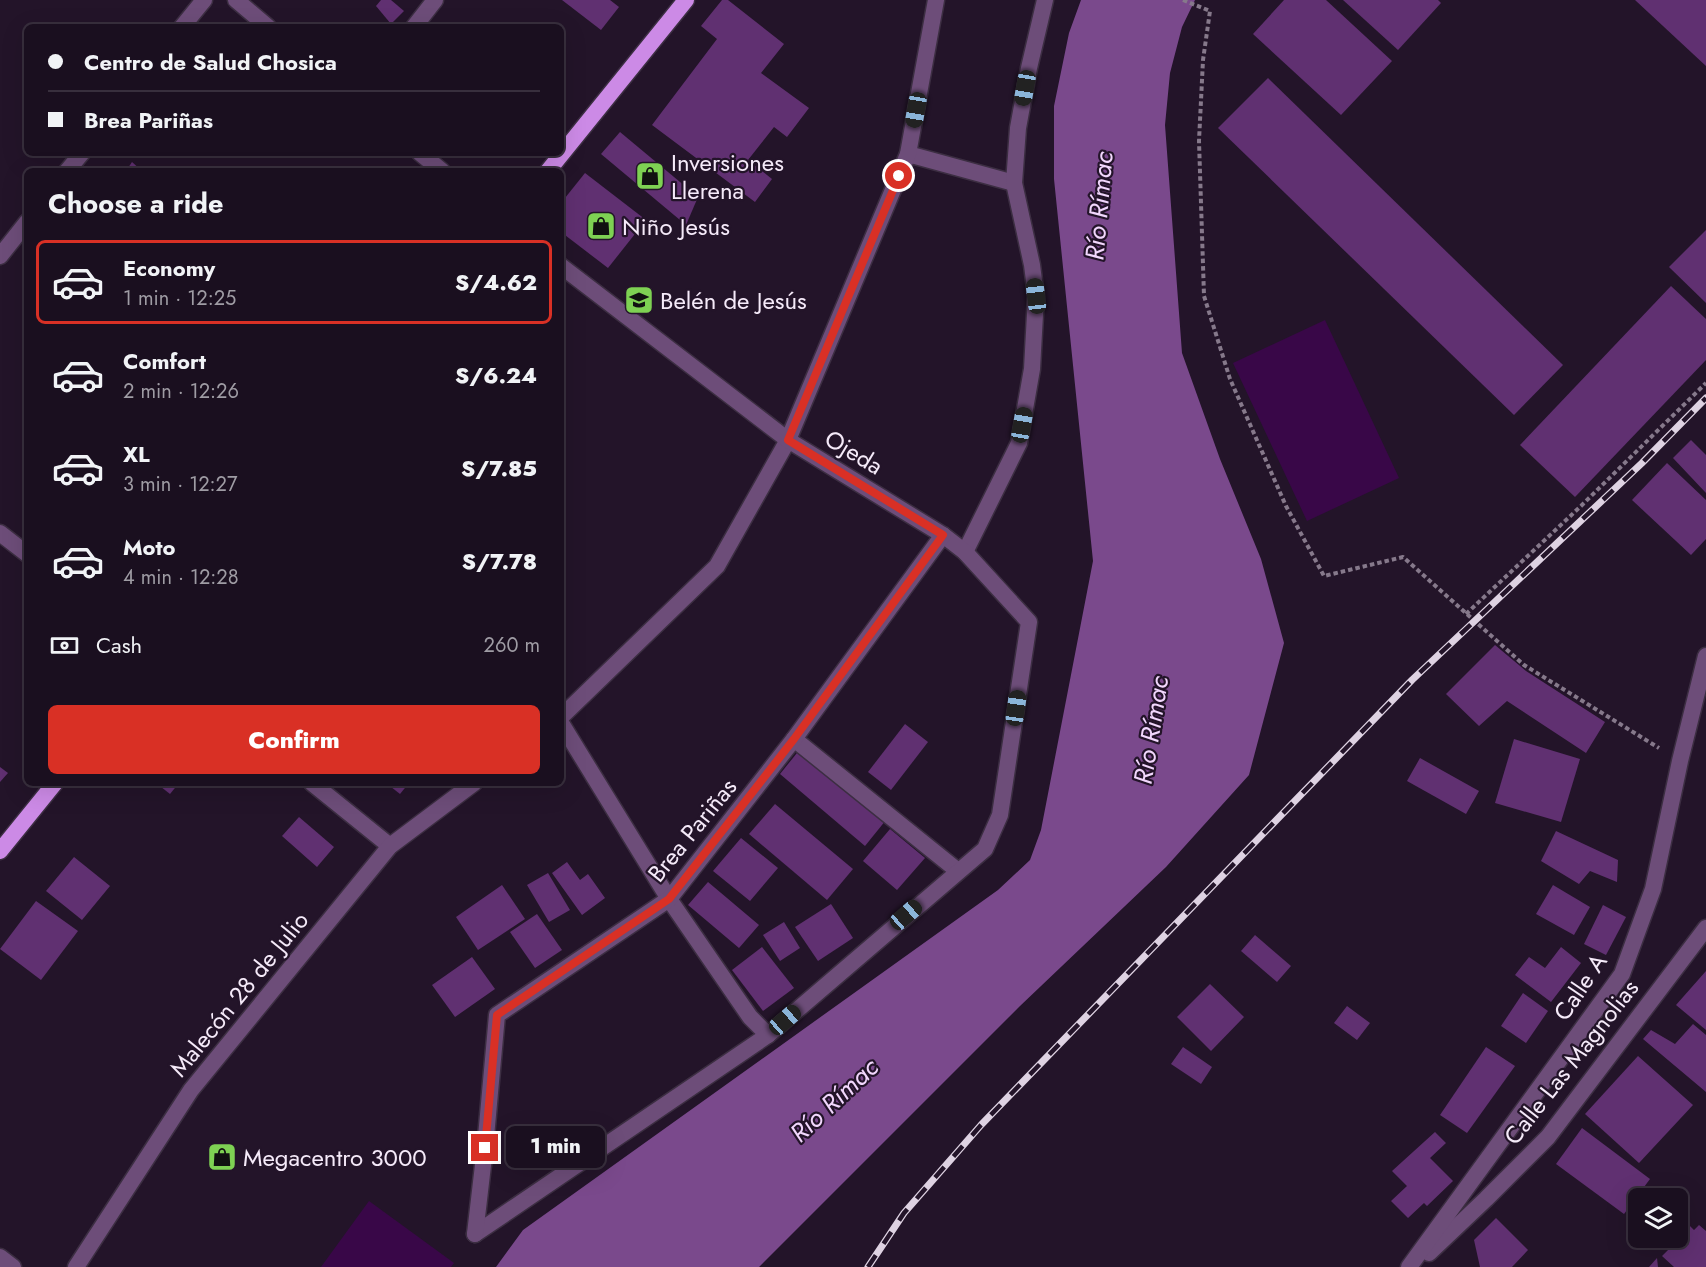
<!DOCTYPE html>
<meta charset="utf-8">
<style>
:root{--surface:#1a0f1f;--page:#231828;--text:#f1f3f6;--muted:#9f9ca4;--line:#382f3d;--accent:#d93025}
body{margin:0;font-family:Jost,sans-serif;background:var(--page);color:var(--text);height:100vh;display:flex;flex-direction:column;font-size:22px;white-space:nowrap}
*{box-sizing:border-box;margin:0}
p{font-size:20px;color:var(--muted)}
.icon{flex:none;width:33px;height:33px;fill:none;stroke:currentColor;stroke-width:2;stroke-linecap:round;stroke-linejoin:round}
.map{position:relative;flex:1;overflow:hidden}
.panel{position:absolute;left:24px;top:168px;width:540px;height:618px;display:flex;flex-direction:column;background:var(--surface);border-radius:9px;box-shadow:0 6px 24px #0002,0 0 0 2px var(--line)}
.panel>*{flex:none}
.banner{position:absolute;left:24px;top:24px;width:540px;height:132px;border-radius:9px;box-shadow:0 6px 24px #0002,0 0 0 2px var(--line);display:grid;align-content:center;height:132px;padding:0 24px;background:var(--surface)}
.fabs{position:absolute;left:1628px;top:1188px;display:grid;gap:12px}
.fabs a{display:grid;place-items:center;width:60px;height:60px;border-radius:9px;background:var(--surface);box-shadow:0 6px 24px #0002,0 0 0 2px var(--line);font-size:30px}
.end{position:absolute;width:27px;height:27px;margin:-14px;border:8px solid #d93025;background:#fff;box-shadow:0 0 0 3px #fff}
.from{border-radius:50%}
.bubble{position:absolute;height:42px;border-radius:9px;background:var(--surface);box-shadow:0 6px 24px #0002,0 0 0 2px var(--line);font-size:20px;font-weight:800;line-height:42px;text-align:center}
.car{position:absolute;width:18px;height:36px;margin:-18px -9px;border-radius:8px;box-shadow:0 0 4px 2px #0007;background:linear-gradient(#222 24%,#8ab4d8 0 40%,#222 0 76%,#8ab4d8 0 86%,#222 0)}
.banner b{display:flex;align-items:center;gap:21px;height:57px;font-size:22px}
.banner b+b{border-top:2px solid var(--line)}
.banner i{width:15px;height:15px;background:var(--text)}
ul{padding:0;list-style:none}
li{display:flex;align-items:center;gap:18px;height:84px;margin:0 12px 9px;padding:0 12px;border:3px solid transparent;border-radius:9px}
li div{flex:1}
li b{display:block;font-size:22px}
li em{font-style:normal;font-weight:800}
li.active{border-color:var(--accent)}
li>.icon{width:54px;height:54px;stroke-width:1.5}
h2{padding:0 24px;font-size:27px;line-height:72px}
.pay{display:flex;align-items:center;gap:15px;height:66px;padding:0 24px;font-size:22px}
.pay p{margin-inline-start:auto}
.cta{display:flex;gap:12px;margin-top:auto;padding:12px 24px}
.cta a{flex:1;height:69px;border-radius:9px;background:var(--accent);color:#fff;font-size:24px;font-weight:800;line-height:69px;text-align:center}
.map>svg:first-child{display:block}
.green{fill:#390748}
.water{fill:#7a498c}
.building{fill:#603071}
.lines{fill:none;stroke-linecap:round;stroke-linejoin:round}
.minor-casing{stroke:#3c2e42;stroke-width:19}
.tertiary-casing{stroke:#3c2e42;stroke-width:19}
.trunk-casing{stroke:#3c2e42;stroke-width:19}
.path{stroke:#86798b;stroke-width:4;stroke-dasharray:4.5 3;stroke-linecap:butt}
.minor{stroke:#6d4d79;stroke-width:16}
.tertiary{stroke:#6d4d79;stroke-width:16}
.trunk{stroke:#cc8ae6;stroke-width:16}
.rail-casing{stroke:#ded2e2;stroke-width:7}
.rail{stroke:#231429;stroke-width:4.5;stroke-dasharray:14;stroke-linecap:butt}
.route{stroke:#d93025;stroke-width:8}
.labels{text-anchor:middle;dominant-baseline:central;stroke-width:4.5;stroke-linejoin:round;paint-order:stroke}
.poi-label{font-size:24px;fill:#f5eaf9;stroke:#231429;text-anchor:start}
.street-label{font-size:24px;fill:#f5eaf9;stroke:#231429}
.water-label{font-size:26px;font-style:italic;fill:#f2d7fd;stroke:#231429}
</style>
<div class="map">
<svg width="1706" height="1267" viewBox="0 0 1706 1267">
<rect width="100%" height="100%" fill="#231429"/>
<g class="green">
<path d="M1325,320L1399,478L1307,521L1233,363Z"/>
<path d="M369,1201L454,1263L451,1267H321Z"/>
</g>
<path class="water" d="M1081,0H1195L1182,27L1170,73L1165,125L1182,353L1220,459L1261,559L1284,643L1249,775L1166,867L1020,1006L759,1267H496L523,1230L998,890L1030,860L1041,830L1093,561L1054,179V106L1069,33Z"/>
<g class="building">
<path d="M381,0H391L404,11L391,24L376,6Z"/>
<path d="M562,0H610L619,7L601,30Z"/>
<path d="M722,0H728L784,44L761,73L809,108L787,137L774,127L748,160L772,179L755,202L652,125L717,39L701,26Z"/>
<path d="M1284,0H1326L1392,61L1341,115L1253,34Z"/>
<path d="M1343,0H1438L1441,3L1398,50Z"/>
<path d="M1635,0H1706V66Z"/>
<path d="M1268,78L1563,365L1514,415L1218,128Z"/>
<path d="M620,132L698,197L686,225L601,154Z"/>
<path d="M132,162L142,171H126Z"/>
<path d="M585,173L646,220L608,268L561,232V203Z"/>
<path d="M1706,230V303L1669,267Z"/>
<path d="M1671,286L1706,319V360L1575,497L1520,445Z"/>
<path d="M1691,440L1706,455V493L1673,458Z"/>
<path d="M1667,463L1706,500V539L1691,555L1632,500Z"/>
<path d="M1495,645L1526,671L1605,722L1586,753L1507,701L1479,726L1446,694Z"/>
<path d="M905,724L928,742L891,790L868,772Z"/>
<path d="M1514,739L1580,759L1561,822L1495,803Z"/>
<path d="M801,748L886,820L865,846L780,774Z"/>
<path d="M1420,758L1479,791L1466,814L1407,781Z"/>
<path d="M0,767L8,773L0,782Z"/>
<path d="M156,783H179L170,794Z"/>
<path d="M386,783H409L400,794Z"/>
<path d="M775,804L853,869L827,900L749,834Z"/>
<path d="M299,817L334,847L317,867L282,836Z"/>
<path d="M890,829L925,858L897,890L863,861Z"/>
<path d="M1556,831L1618,860L1617,882L1590,871L1579,884L1541,861Z"/>
<path d="M741,838L778,868L750,901L713,871Z"/>
<path d="M74,857L110,886L82,920L46,891Z"/>
<path d="M567,862L580,880L588,874L605,898L582,915L552,873Z"/>
<path d="M548,873L570,910L549,922L527,885Z"/>
<path d="M708,882L759,925L739,948L688,905Z"/>
<path d="M502,885L525,919L478,950L456,917Z"/>
<path d="M1553,885L1590,907L1574,935L1536,914Z"/>
<path d="M36,901L78,931L41,980L0,949Z"/>
<path d="M831,904L853,938L818,961L795,927Z"/>
<path d="M1603,905L1626,917L1606,955L1584,944Z"/>
<path d="M537,914L562,950L535,968L510,932Z"/>
<path d="M784,922L800,948L780,961L763,935Z"/>
<path d="M1255,935L1291,966L1277,982L1241,951Z"/>
<path d="M762,947L794,988L763,1011L732,970Z"/>
<path d="M1561,947L1581,963L1551,1002L1515,975L1529,957L1545,968Z"/>
<path d="M472,957L495,989L455,1017L432,985Z"/>
<path d="M1706,971V1030L1676,1005Z"/>
<path d="M1210,984L1244,1017L1211,1051L1177,1017Z"/>
<path d="M1523,993L1548,1011L1526,1043L1501,1026Z"/>
<path d="M1347,1006L1370,1023L1357,1040L1334,1023Z"/>
<path d="M1693,1024L1706,1035V1092L1643,1039L1651,1030L1675,1044Z"/>
<path d="M1183,1047L1212,1067L1201,1084L1171,1064Z"/>
<path d="M1486,1047L1515,1066L1467,1133L1440,1115Z"/>
<path d="M1638,1056L1693,1105L1639,1163L1585,1114Z"/>
<path d="M1582,1128L1650,1179L1624,1214L1556,1164Z"/>
<path d="M1435,1132L1446,1143L1430,1158L1453,1181L1427,1206L1424,1203L1408,1218L1391,1201L1407,1186L1392,1171Z"/>
<path d="M1496,1218L1528,1250L1512,1267H1480L1474,1240Z"/>
<path d="M1684,1220L1694,1230L1699,1225L1706,1231V1267H1674L1662,1256L1675,1243L1681,1247L1689,1244L1677,1237V1233Z"/>
<path d="M1657,1258L1658,1267H1649Z"/>
</g>
<g class="lines">
<g class="minor-casing">
<g id="minor">
<path d="M236,0L268,27"/>
<path d="M414,27L435,0"/>
<path d="M420,153L442,171"/>
<path d="M908,154L1014,183"/>
<path d="M0,533L27,554"/>
<path d="M965,552L1019,443L1032,369L1036,296L1032,265L1014,183L1018,128L1029,68L1045,0"/>
<path d="M561,717L717,566L788,440L908,154L936,0"/>
<path d="M561,723L669,899L750,1017L768,1035"/>
<path d="M794,739L958,871"/>
<path d="M312,783L390,846"/>
<path d="M475,1234L768,1035L985,849L1000,815L1029,622L965,552L943,535L788,440L561,266"/>
<path d="M475,1234L485,1148L497,1015L669,899L794,739L943,535"/>
<path d="M1429,1253L1486,1199L1548,1137L1706,928"/>
<path d="M0,1257L13,1267"/>
<path d="M76,1267L191,1090L390,846L474,783"/>
<path d="M1409,1267L1622,974L1653,889L1680,761L1706,656"/>
</g>
</g>
<g class="tertiary-casing">
<g id="tertiary">
<path d="M182,27L204,0"/>
<path d="M67,171L82,153"/>
<path d="M0,256L27,222"/>
</g>
</g>
<g class="trunk-casing">
<g id="trunk">
<path d="M548,171L686,0"/>
<path d="M0,851L55,783"/>
</g>
</g>
<g class="path">
<path d="M1183,0L1210,11L1203,60L1199,141L1204,296L1230,379L1286,506L1324,576L1403,557L1524,665L1659,748"/>
<path d="M1466,614L1581,506L1706,383"/>
</g>
<use href="#minor" class="minor"/>
<use href="#tertiary" class="tertiary"/>
<use href="#trunk" class="trunk"/>
<g class="rail-casing">
<path id="rail" d="M868,1267L904,1213L981,1125L1412,680L1642,463L1706,398"/>
</g>
<use href="#rail" class="rail"/>
</g>
<g class="lines">
<path class="route" d="M485,1148L497,1015L669,899L794,739L943,535L788,440L899,176"/>
</g>
<defs>
<g id="shop-square" transform="scale(1.5)"><rect x="-9" y="-9" width="18" height="18" rx="4" fill="#7ed153" stroke="#231429"/><path d="M-5-2.5h2.3a2.7 3.5 0 0 1 5.4 0H5L5.5 6h-11ZM-1.5-2.5h3a1.5 2.3 0 0 0-3 0Z" fill="#111"/></g>
<g id="school-square" transform="scale(1.5)"><rect x="-9" y="-9" width="18" height="18" rx="4" fill="#7ed153" stroke="#231429"/><path d="M0-5L7-2L0 1L-7-2ZM-4 1L0 2.5L4 1V4Q0 6-4 4Z" fill="#111"/></g>
</defs>
<g fill-rule="evenodd">
<use href="#shop-square" x="650" y="176"/>
<use href="#shop-square" x="601" y="226"/>
<use href="#school-square" x="639" y="300"/>
<use href="#shop-square" x="222" y="1157"/>
</g>
<g class="labels">
<g class="poi-label">
<text x="671" y="162">Inversiones<tspan x="671" dy="28">Llerena</tspan></text>
<text x="622" y="226">Niño Jesús</text>
<text x="660" y="300">Belén de Jesús</text>
<text x="243" y="1157">Megacentro 3000</text>
</g>
<g class="street-label">
<text transform="translate(854 452) rotate(31)">Ojeda</text>
<text transform="translate(692 830) rotate(-51)">Brea Pariñas</text>
<text transform="translate(1580 987) rotate(-56)">Calle A</text>
<text transform="translate(239 994) rotate(-51)">Malecón 28 de Julio</text>
<text transform="translate(1571 1062) rotate(-52)">Calle Las Magnolias</text>
</g>
<g class="water-label">
<text transform="translate(1099 206) rotate(-85)">Río Rímac</text>
<text transform="translate(1151 730) rotate(-81)">Río Rímac</text>
<text transform="translate(834 1100) rotate(-43)">Río Rímac</text>
</g>
</g>
</svg>
<div class="fabs">
<a><svg class="icon" aria-label="layers" viewBox="0 0 24 24"><path d="M12 4l9 5-9 5-9-5zM3 14l9 5 9-5"/></svg></a>
</div>
<i class="end from" style="left:899px;top:176px"></i>
<i class="end" style="left:485px;top:1148px"></i>
<div class="bubble" style="left:506px;top:1126px;width:99px">1 min</div>
<i class="car" style="left:1025px;top:88px;rotate:190deg"></i>
<i class="car" style="left:916px;top:110px;rotate:190deg"></i>
<i class="car" style="left:1036px;top:296px;rotate:353deg"></i>
<i class="car" style="left:1022px;top:425px;rotate:10deg"></i>
<i class="car" style="left:1016px;top:708px;rotate:8deg"></i>
<i class="car" style="left:906px;top:915px;rotate:49deg"></i>
<i class="car" style="left:785px;top:1020px;rotate:49deg"></i>
<div class="banner">
<b><i class="from"></i>Centro de Salud Chosica</b>
<b><i></i>Brea Pariñas</b>
</div>
<section class="panel">
<h2>Choose a ride</h2>
<ul>
<li class="active"><svg class="icon" aria-label="car" viewBox="0 0 24 24"><path d="M5 17H2v-5l4-1 3-4h7l3 4 3 1v5h-3M9 17h6M6 11h13"/><circle cx="7" cy="17" r="2"/><circle cx="17" cy="17" r="2"/></svg><div><b>Economy</b><p>1 min · 12:25</p></div><em>S/4.62</em></li>
<li><svg class="icon" aria-label="car" viewBox="0 0 24 24"><path d="M5 17H2v-5l4-1 3-4h7l3 4 3 1v5h-3M9 17h6M6 11h13"/><circle cx="7" cy="17" r="2"/><circle cx="17" cy="17" r="2"/></svg><div><b>Comfort</b><p>2 min · 12:26</p></div><em>S/6.24</em></li>
<li><svg class="icon" aria-label="car" viewBox="0 0 24 24"><path d="M5 17H2v-5l4-1 3-4h7l3 4 3 1v5h-3M9 17h6M6 11h13"/><circle cx="7" cy="17" r="2"/><circle cx="17" cy="17" r="2"/></svg><div><b>XL</b><p>3 min · 12:27</p></div><em>S/7.85</em></li>
<li><svg class="icon" aria-label="car" viewBox="0 0 24 24"><path d="M5 17H2v-5l4-1 3-4h7l3 4 3 1v5h-3M9 17h6M6 11h13"/><circle cx="7" cy="17" r="2"/><circle cx="17" cy="17" r="2"/></svg><div><b>Moto</b><p>4 min · 12:28</p></div><em>S/7.78</em></li>
</ul>
<div class="pay"><svg class="icon" aria-label="cash" viewBox="0 0 24 24"><path d="M3 7h18v10H3z"/><circle cx="12" cy="12" r="2"/></svg>Cash<p>260 m</p></div>
<div class="cta"><a>Confirm</a></div>
</section>
</div>
